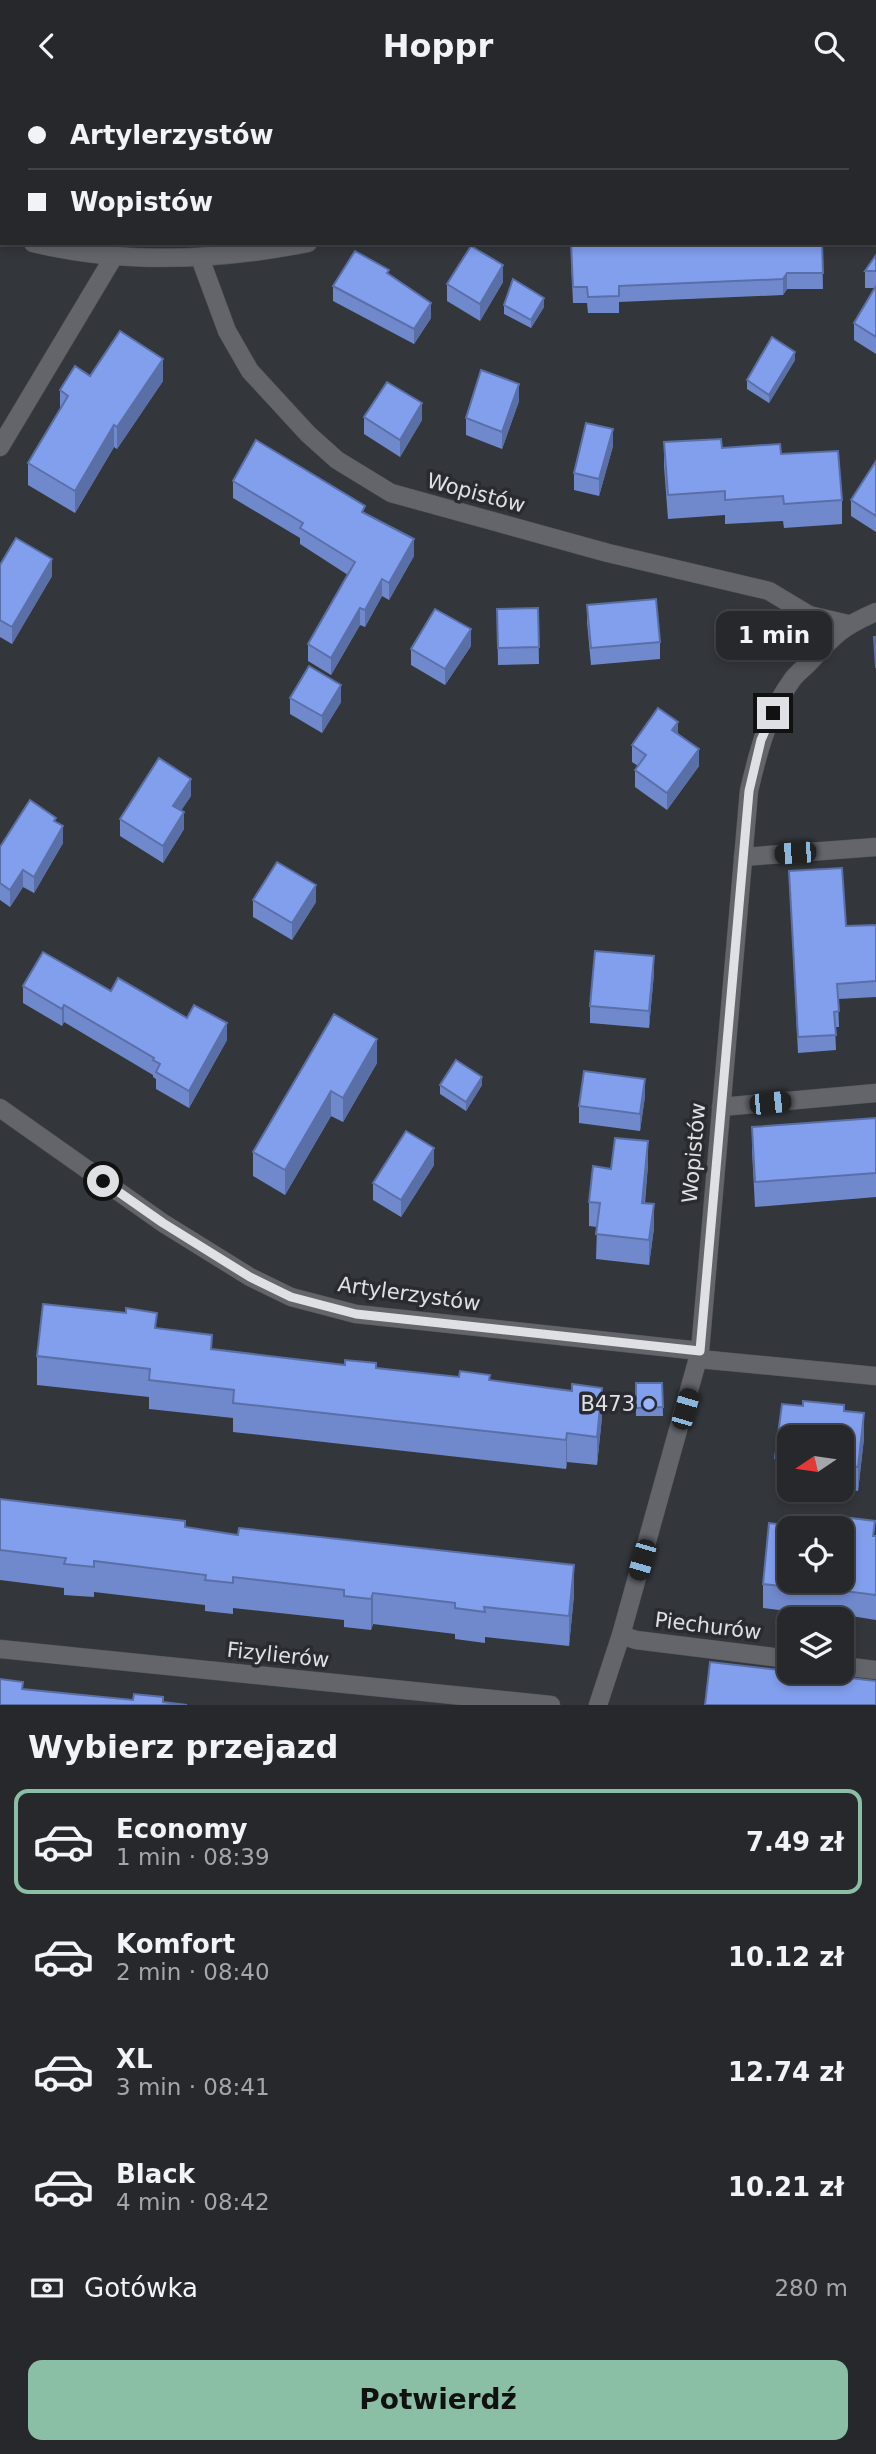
<!DOCTYPE html>
<html lang="pl">
<meta charset="utf-8">
<style>
:root{--surface:#26282c;--page:#323438;--text:#f1f3f6;--muted:#a4a6a9;--line:#424448;--accent:#8abfa5}
body{margin:0;font-family:"DejaVu Sans",sans-serif;background:var(--page);color:var(--text);height:100vh;display:flex;flex-direction:column;font-size:26px;white-space:nowrap}
*{box-sizing:border-box;margin:0}
p{font-size:23px;color:var(--muted)}
.icon{flex:none;width:38px;height:38px;fill:none;stroke:currentColor;stroke-width:2;stroke-linecap:round;stroke-linejoin:round}
.map{position:relative;height:1614px;overflow:hidden}
.details{display:flex;flex-direction:column;background:var(--surface);flex:1}
.details>*{flex:none}
.top-card{position:absolute;left:0px;top:0px;width:877px;height:154px;box-shadow:0 4px 10px #0003,0 0 0 2px var(--line);display:grid;align-content:center;height:154px;padding:0 28px;background:var(--surface)}
.needle{width:46px;rotate:257deg}
.buttons{position:absolute;left:777px;top:1334px;display:grid;gap:14px}
.buttons a{display:grid;place-items:center;width:77px;height:77px;border-radius:14px;background:var(--surface);box-shadow:0 4px 10px #0003,0 0 0 2px var(--line);font-size:35px}
.end{position:absolute;width:32px;height:32px;margin:-16px;border:9px solid #dee0e3;background:#111;box-shadow:0 0 0 4px #111}
.from{border-radius:50%}
.bubble{position:absolute;height:49px;border-radius:14px;background:var(--surface);box-shadow:0 4px 10px #0003,0 0 0 2px var(--line);font-size:23px;font-weight:700;line-height:49px;text-align:center}
.car{position:absolute;width:21px;height:42px;margin:-21px -10px;border-radius:9px;box-shadow:0 0 5px 2px #0007;background:linear-gradient(#222 24%,#8ab4d8 0 40%,#222 0 76%,#8ab4d8 0 86%,#222 0)}
.top-card b{display:flex;align-items:center;gap:24px;height:66px;font-size:26px}
.top-card b+b{border-top:2px solid var(--line)}
.top-card i{width:18px;height:18px;background:var(--text)}
ul{padding:0;list-style:none}
li{display:flex;align-items:center;gap:21px;height:105px;margin:0 14px 10px;padding:0 14px;border:4px solid transparent;border-radius:14px}
li div{flex:1}
li b{display:block;font-size:26px}
li em{font-style:normal;font-weight:700}
li.current{border-color:var(--accent)}
li>.icon{width:63px;height:63px;stroke-width:1.5}
h2{padding:0 28px;font-size:32px;line-height:84px}
.pay{display:flex;align-items:center;gap:18px;height:77px;padding:0 28px;font-size:26px}
.pay p{margin-inline-start:auto}
.cta{display:flex;gap:14px;margin-top:auto;padding:14px 28px}
.cta a{flex:1;height:80px;border-radius:14px;background:var(--accent);color:#111;font-size:28px;font-weight:700;line-height:80px;text-align:center}
header{display:flex;justify-content:space-between;align-items:center;height:91px;padding:0 28px;background:var(--surface);font-size:32px;font-weight:700}
.map>svg:first-child{display:block}
.lines{fill:none;stroke-linecap:round;stroke-linejoin:round}
.street-casing{stroke:#525458;stroke-width:19}
.street{stroke:#63656b;stroke-width:18}
.wall{fill:#7089cd}
.shaded-wall{fill:#5b6fa7}
.building{fill:#829fee;stroke:#5b6fa7;stroke-width:2}
.route{stroke:#dee0e3;stroke-width:9}
.poi-dot{fill:#9ab5fd;stroke:#292b30;stroke-width:2.5}
.labels{text-anchor:middle;dominant-baseline:central;stroke-width:7;stroke-linejoin:round;paint-order:stroke}
.street-label{font-size:21px;fill:#dee0e3;stroke:#292b30}
.poi-label{font-size:21px;fill:#dee0e3;stroke:#292b30;text-anchor:end}
</style>
<header><svg class="icon" aria-label="back" viewBox="0 0 24 24"><path d="M15 5l-7 7 7 7"/></svg>Hoppr<svg class="icon" aria-label="search" viewBox="0 0 24 24"><circle cx="10" cy="10" r="6"/><path d="M15 15l6 6"/></svg></header>
<div class="map">
<svg width="876" height="1614" viewBox="0 0 876 1614">
<rect width="100%" height="100%" fill="#33363b"/>
<g class="lines">
<g class="street-casing">
<g id="street">
<path d="M810,0L811,2"/>
<path d="M875,80H876"/>
<path d="M0,144L2,145"/>
<path d="M33,152C124,174 216,170 308,152"/>
<path d="M200,167L227,240L250,280L308,343L337,369L391,402L608,462L769,500L809,524L848,533"/>
<path d="M0,356L113,167"/>
<path d="M743,766L876,756"/>
<path d="M721,1016L876,1002"/>
<path d="M0,1017L163,1132L250,1186L291,1206L356,1223L700,1260"/>
<path d="M699,1268L876,1285"/>
<path d="M621,1544L636,1549L789,1568"/>
<path d="M0,1558L551,1614"/>
<path d="M842,1575L876,1579"/>
<path d="M598,1614L621,1544L700,1260L749,700C758,661 768,622 792,589C796,583 803,578 808,573C834,545 839,537 876,521"/>
</g>
</g>
<use href="#street" class="street"/>
</g>
<g class="wall">
<rect x="0" y="35" width="2" height="71"/>
<path d="M822,152L823,198H787L783,204L619,211V222H588L587,212H573L571,167Z"/>
<path d="M876,164V263L854,249V232L875,197H865V180Z"/>
<path d="M389,183L431,227L414,253L333,210V195Z"/>
<path d="M503,191L480,230L447,210V193Z"/>
<path d="M504,214L544,216L531,237L504,223Z"/>
<path d="M795,269L769,312L747,298V289Z"/>
<path d="M90,285L163,290L117,358L114,356L75,422L28,394V372L60,319V299Z"/>
<path d="M519,310L502,358L466,344V327Z"/>
<path d="M364,326L422,329L400,366L364,343Z"/>
<path d="M664,351L781,363L842,409V433L784,437L783,430L725,433V424L668,428L664,375Z"/>
<path d="M613,355L599,405L574,399V382Z"/>
<path d="M876,370V441L851,425V409Z"/>
<path d="M233,390L365,422L414,465L389,509L382,505L365,536L360,534L331,584L308,570V553L348,484L300,453V447L233,407Z"/>
<path d="M0,474L52,485L12,553L0,546Z"/>
<path d="M587,514L660,551V568L591,574L587,531Z"/>
<path d="M538,517L539,573L498,574L497,518Z"/>
<path d="M471,555L445,594L411,574V558Z"/>
<path d="M290,607L341,611L322,642L290,623Z"/>
<path d="M678,642L699,675L667,719L635,696V679L638,675L632,671V654Z"/>
<path d="M191,705L181,719L184,738L163,772L120,745V728Z"/>
<path d="M56,731L63,752L34,802L23,796L10,816L0,809V756Z"/>
<path d="M789,780L846,835L876,834V906L838,908L839,936H835L836,959L798,962Z"/>
<path d="M253,809L316,811L292,849L253,826Z"/>
<path d="M654,882L649,937L590,932V915Z"/>
<path d="M23,895L111,900L187,927L227,949L189,1017L156,998V988L153,986V984L64,931L62,935L23,912Z"/>
<path d="M334,923L377,972L343,1031L331,1025L285,1104L253,1085V1061Z"/>
<path d="M440,994H482L466,1020L440,1003Z"/>
<path d="M645,1005L640,1040L579,1032V1015Z"/>
<path d="M876,1027V1106L755,1116L752,1060V1036Z"/>
<path d="M434,1074L401,1126L373,1109V1092Z"/>
<path d="M648,1074L645,1112L654,1137L649,1174L596,1168L597,1136L589,1135V1111L611,1078Z"/>
<path d="M157,1238L212,1258L345,1274L490,1289L602,1326L597,1374L567,1371L566,1378L233,1341V1327L149,1318V1306L37,1294V1265Z"/>
<path d="M636,1292H662L663,1325H636Z"/>
<path d="M803,1310L844,1314V1320L864,1322V1347L858,1400L842,1398V1346H789V1392L775,1391V1367L782,1313L803,1315Z"/>
<path d="M0,1408L185,1436L574,1504L569,1555L485,1546V1552L455,1548V1543L373,1533L371,1539L344,1536V1529L233,1517V1523L205,1520V1514L94,1501V1506L64,1504V1497L0,1489Z"/>
<path d="M875,1445H876V1529L845,1524L844,1527L763,1517V1493Z"/>
</g>
<g class="shaded-wall">
<rect x="767" y="0" width="14" height="2"/>
<path d="M503,174V191L480,230V213Z"/>
<path d="M787,182V198L783,204V188Z"/>
<path d="M544,207V216L531,237V229Z"/>
<path d="M431,212V227L414,253V238Z"/>
<path d="M795,261V269L769,312V304Z"/>
<path d="M163,268V290L117,358V336Z"/>
<path d="M519,293V310L502,358V341Z"/>
<path d="M422,312V329L400,366V349Z"/>
<path d="M114,334V356L75,422V400Z"/>
<path d="M613,338V355L599,405V388Z"/>
<path d="M414,448V465L389,509V492Z"/>
<path d="M52,468V485L12,553V536Z"/>
<path d="M382,488V505L365,536V519Z"/>
<path d="M360,517V534L331,584V567Z"/>
<path d="M471,538V555L445,594V578Z"/>
<path d="M341,594V611L322,642V625Z"/>
<path d="M678,631V648L672,639Z"/>
<path d="M699,658V675L667,719V702Z"/>
<path d="M191,688V705L173,732V715Z"/>
<path d="M184,721V738L163,772V755Z"/>
<path d="M63,735V752L34,802V786Z"/>
<path d="M23,779V796L10,816V799Z"/>
<path d="M316,794V811L292,849V832Z"/>
<path d="M654,865V882L649,937V920Z"/>
<path d="M64,914V931L62,935V918Z"/>
<path d="M227,932V949L189,1017V1000Z"/>
<path d="M377,948V972L343,1031V1007Z"/>
<path d="M482,986V994L466,1020V1011Z"/>
<path d="M645,988V1005L640,1040V1023Z"/>
<path d="M331,1000V1025L285,1104V1079Z"/>
<path d="M648,1050V1074L642,1136V1112Z"/>
<path d="M434,1057V1074L401,1126V1109Z"/>
<path d="M654,1113V1137L649,1174V1149Z"/>
<path d="M602,1297V1326L597,1374V1346Z"/>
<path d="M864,1322V1347L858,1400V1376Z"/>
<path d="M567,1342V1371L566,1378V1349Z"/>
<path d="M574,1474V1504L569,1555V1525Z"/>
<path d="M373,1502V1533L371,1539V1508Z"/>
</g>
<g class="building">
<path d="M724,0H768V2H725Z"/>
<rect x="0" y="35" width="2" height="51"/>
<path d="M571,152H822L823,182H787L783,188L619,195V205L588,206L587,196H573Z"/>
<path d="M471,155L503,174L480,213L447,193Z"/>
<path d="M355,160L389,179L387,182L431,212L414,238L333,195Z"/>
<path d="M876,164V180H865Z"/>
<path d="M513,188L544,207L531,229L504,214Z"/>
<path d="M876,195V246L854,232Z"/>
<path d="M120,240L163,268L117,336L114,334L75,400L28,372L68,305L60,299L75,275L90,285Z"/>
<path d="M772,246L795,261L769,304L747,289Z"/>
<path d="M481,279L519,293L502,341L466,327Z"/>
<path d="M387,291L422,312L400,349L364,326Z"/>
<path d="M586,332L613,338L599,388L574,382Z"/>
<path d="M721,348L722,357L780,353L781,363L838,360L842,409L784,413L783,405L725,409V400L668,404L664,351Z"/>
<path d="M256,349L365,415L362,421L414,448L389,492L382,488L365,519L360,517L331,567L308,553L355,471L300,437L303,432L233,390Z"/>
<path d="M876,370V425L851,409Z"/>
<path d="M16,447L52,468L12,536L0,529V474Z"/>
<path d="M656,508L660,551L591,557L587,514Z"/>
<path d="M538,517L539,556L498,557L497,518Z"/>
<path d="M435,518L471,538L445,578L411,558Z"/>
<path d="M874,546H876V577Z"/>
<path d="M309,575L341,594L322,625L290,607Z"/>
<path d="M658,617L678,631L672,639L699,658L667,702L635,679L646,664L632,654Z"/>
<path d="M159,667L191,688L173,715L184,721L163,755L120,728Z"/>
<path d="M30,709L56,727L54,730L63,735L34,786L23,779L10,799L0,792V756Z"/>
<path d="M277,771L316,794L292,832L253,809Z"/>
<path d="M842,777L846,835L876,834V890L837,893L839,920L834,921L836,944L798,946L789,780Z"/>
<path d="M595,860L654,865L649,920L590,915Z"/>
<path d="M43,861L111,900L118,887L187,927L194,914L227,932L189,1000L156,981L160,973L153,969L154,967L64,914L62,918L23,895Z"/>
<path d="M334,923L377,948L343,1007L331,1000L285,1079L253,1061Z"/>
<path d="M456,969L482,986L466,1011L440,994Z"/>
<path d="M584,980L645,988L640,1023L579,1015Z"/>
<path d="M876,1027V1082L755,1091L752,1036Z"/>
<path d="M406,1040L434,1057L401,1109L373,1092Z"/>
<path d="M615,1047L648,1050L642,1112L654,1113L649,1149L596,1143L600,1112L589,1111L593,1075L611,1078Z"/>
<path d="M43,1213L126,1222V1217L157,1222L155,1237L212,1244L211,1258L345,1274V1269L376,1272V1277L459,1286L460,1280L490,1284L489,1289L572,1300V1293L602,1297L597,1346L567,1342L566,1349L233,1312L234,1299L149,1289L150,1278L37,1265Z"/>
<path d="M636,1292H662L663,1316L636,1317Z"/>
<path d="M803,1310L844,1314V1320L864,1322L858,1376L842,1374V1346H789V1368L775,1367L782,1313L803,1315Z"/>
<path d="M0,1408L185,1430V1436L238,1444L239,1437L574,1474L569,1525L484,1516L485,1521L455,1517V1512L373,1502L371,1508L344,1505V1499L233,1486V1492L205,1489L206,1484L94,1470V1476L64,1473L66,1467L0,1459Z"/>
<path d="M826,1424L875,1430L873,1445H876V1504L845,1500L844,1502L763,1493L769,1432L812,1437H789V1489H842V1437H825Z"/>
<path d="M710,1571L876,1590V1614H705Z"/>
<path d="M0,1588L23,1591L22,1598L133,1609L134,1603L163,1606V1611L187,1614H0Z"/>
</g>
<g class="lines">
<path class="route" d="M103,1090L163,1132L250,1186L291,1206L356,1223L700,1260L749,700L761,649L773,622"/>
</g>
<circle class="poi-dot" cx="649" cy="1313" r="7"/>
<g class="labels">
<g class="street-label">
<text transform="translate(476 402) rotate(15)">Wopistów</text>
<text transform="translate(694 1062) rotate(-85)">Wopistów</text>
<text transform="translate(409 1203) rotate(8)">Artylerzystów</text>
<text transform="translate(708 1535) rotate(7)">Piechurów</text>
<text transform="translate(278 1564) rotate(6)">Fizylierów</text>
</g>
<g class="poi-label">
<text x="635" y="1313">B473</text>
</g>
</g>
</svg>
<div class="buttons">
<a><svg class="needle" viewBox="-14 -14 28 28"><path d="M0-13l5 13h-10z" fill="#e53935"/><path d="M0 13l5-13h-10z" fill="#a4a6a9"/></svg></a>
<a><svg class="icon" aria-label="locate" viewBox="0 0 24 24"><circle cx="12" cy="12" r="6"/><path d="M12 2v4M12 18v4M2 12h4M18 12h4"/></svg></a>
<a><svg class="icon" aria-label="layers" viewBox="0 0 24 24"><path d="M12 4l9 5-9 5-9-5zM3 14l9 5 9-5"/></svg></a>
</div>
<i class="end from" style="left:103px;top:1090px"></i>
<i class="end" style="left:773px;top:622px"></i>
<div class="bubble" style="left:716px;top:520px;width:116px">1 min</div>
<i class="car" style="left:795px;top:762px;rotate:266deg"></i>
<i class="car" style="left:770px;top:1012px;rotate:84deg"></i>
<i class="car" style="left:685px;top:1318px;rotate:16deg"></i>
<i class="car" style="left:642px;top:1469px;rotate:196deg"></i>
<div class="top-card">
<b><i class="from"></i>Artylerzystów</b>
<b><i></i>Wopistów</b>
</div>
</div>
<section class="details">
<h2>Wybierz przejazd</h2>
<ul>
<li class="current"><svg class="icon" aria-label="car" viewBox="0 0 24 24"><path d="M5 17H2v-5l4-1 3-4h7l3 4 3 1v5h-3M9 17h6M6 11h13"/><circle cx="7" cy="17" r="2"/><circle cx="17" cy="17" r="2"/></svg><div><b>Economy</b><p>1 min · 08:39</p></div><em>7.49 zł</em></li>
<li><svg class="icon" aria-label="car" viewBox="0 0 24 24"><path d="M5 17H2v-5l4-1 3-4h7l3 4 3 1v5h-3M9 17h6M6 11h13"/><circle cx="7" cy="17" r="2"/><circle cx="17" cy="17" r="2"/></svg><div><b>Komfort</b><p>2 min · 08:40</p></div><em>10.12 zł</em></li>
<li><svg class="icon" aria-label="car" viewBox="0 0 24 24"><path d="M5 17H2v-5l4-1 3-4h7l3 4 3 1v5h-3M9 17h6M6 11h13"/><circle cx="7" cy="17" r="2"/><circle cx="17" cy="17" r="2"/></svg><div><b>XL</b><p>3 min · 08:41</p></div><em>12.74 zł</em></li>
<li><svg class="icon" aria-label="car" viewBox="0 0 24 24"><path d="M5 17H2v-5l4-1 3-4h7l3 4 3 1v5h-3M9 17h6M6 11h13"/><circle cx="7" cy="17" r="2"/><circle cx="17" cy="17" r="2"/></svg><div><b>Black</b><p>4 min · 08:42</p></div><em>10.21 zł</em></li>
</ul>
<div class="pay"><svg class="icon" aria-label="cash" viewBox="0 0 24 24"><path d="M3 7h18v10H3z"/><circle cx="12" cy="12" r="2"/></svg>Gotówka<p>280 m</p></div>
<div class="cta"><a>Potwierdź</a></div>
</section>
